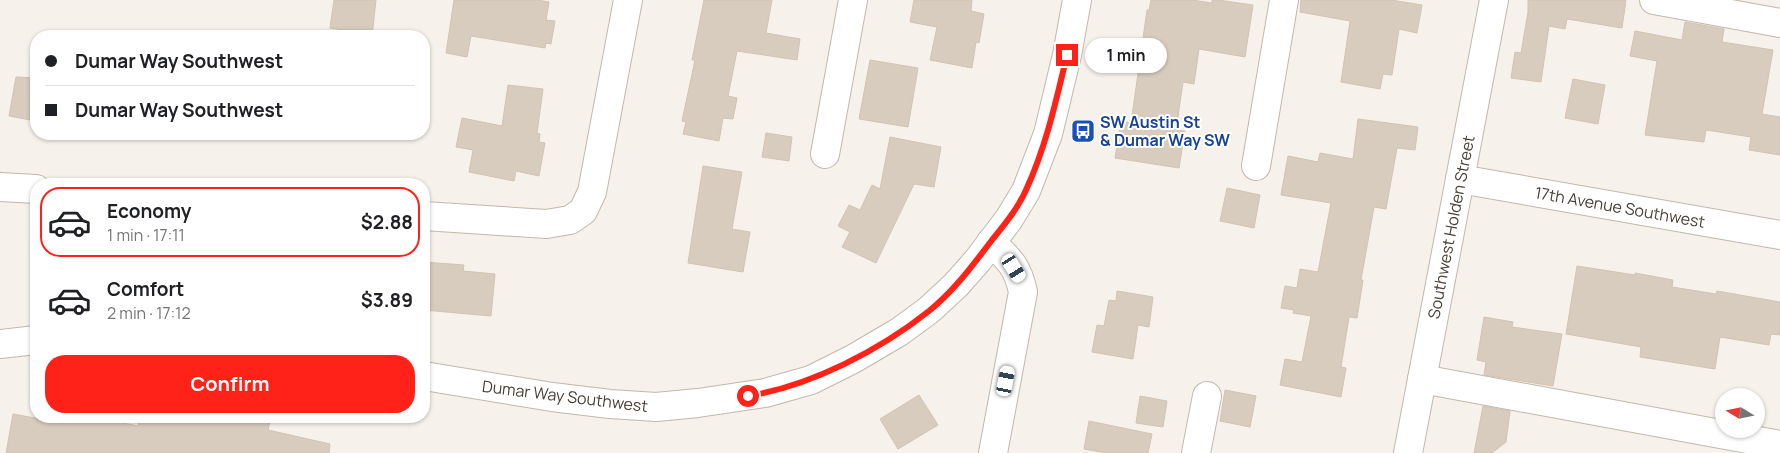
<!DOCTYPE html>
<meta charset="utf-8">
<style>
:root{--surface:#fff;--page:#f2f2f2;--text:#202124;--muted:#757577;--line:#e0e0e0;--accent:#ff2218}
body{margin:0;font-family:Manrope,sans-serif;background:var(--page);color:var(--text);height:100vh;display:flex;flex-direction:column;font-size:19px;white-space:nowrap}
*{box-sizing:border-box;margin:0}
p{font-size:16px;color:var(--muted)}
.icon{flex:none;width:28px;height:28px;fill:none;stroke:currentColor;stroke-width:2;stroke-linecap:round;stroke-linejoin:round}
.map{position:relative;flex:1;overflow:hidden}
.drawer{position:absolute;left:30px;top:178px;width:400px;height:245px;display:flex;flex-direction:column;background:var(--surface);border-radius:20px;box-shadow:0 1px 4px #0004}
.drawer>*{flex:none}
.banner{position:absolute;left:30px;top:30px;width:400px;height:110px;border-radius:20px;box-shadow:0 1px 4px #0004;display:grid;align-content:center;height:110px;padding:0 15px;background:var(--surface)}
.needle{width:32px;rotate:280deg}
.fabs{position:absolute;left:1715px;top:388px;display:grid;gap:10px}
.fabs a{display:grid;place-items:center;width:50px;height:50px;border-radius:50%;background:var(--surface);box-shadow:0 1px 4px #0004;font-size:25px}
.end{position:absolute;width:22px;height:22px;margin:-11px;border:6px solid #ff2218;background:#fff;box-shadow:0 0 0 2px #fff}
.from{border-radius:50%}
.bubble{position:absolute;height:35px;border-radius:18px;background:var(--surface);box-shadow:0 1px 4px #0004;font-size:16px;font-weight:700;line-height:35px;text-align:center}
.car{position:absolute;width:15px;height:30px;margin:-15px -8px;border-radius:6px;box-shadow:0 0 4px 1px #0007;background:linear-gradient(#fff 24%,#345 0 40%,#fff 0 76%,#345 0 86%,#fff 0)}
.banner b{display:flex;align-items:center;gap:18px;height:48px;font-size:19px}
.banner b+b{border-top:1px solid var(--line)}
.banner i{width:12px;height:12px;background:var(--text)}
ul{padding:9px 0 0;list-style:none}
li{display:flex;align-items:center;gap:15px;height:70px;margin:0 10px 8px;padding:0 5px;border:2px solid transparent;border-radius:20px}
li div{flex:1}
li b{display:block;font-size:19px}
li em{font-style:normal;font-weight:700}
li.active{border-color:var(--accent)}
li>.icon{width:45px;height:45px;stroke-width:1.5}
.action{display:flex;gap:10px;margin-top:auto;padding:10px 15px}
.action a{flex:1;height:58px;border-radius:20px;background:var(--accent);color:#fff;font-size:20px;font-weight:700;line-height:58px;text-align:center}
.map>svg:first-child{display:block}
.building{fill:#d8ccbf;stroke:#d3c3b2}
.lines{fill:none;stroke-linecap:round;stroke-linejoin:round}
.minor-casing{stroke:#c2b8ac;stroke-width:30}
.minor{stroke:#fff;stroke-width:28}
.route{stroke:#ff2218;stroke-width:6}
.labels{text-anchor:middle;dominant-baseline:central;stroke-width:4;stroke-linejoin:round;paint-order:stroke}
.transit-label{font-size:16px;font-weight:bold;fill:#164399;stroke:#fff;text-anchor:start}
.street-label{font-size:16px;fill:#4a4138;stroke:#fff}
</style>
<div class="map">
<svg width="1780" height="453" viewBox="0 0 1780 453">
<rect width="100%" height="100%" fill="#f6f1ea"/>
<g class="building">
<path d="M334,0H376L372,36H349L350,31L330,28Z"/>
<path d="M454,0H537L549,2L546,20L555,21L551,44L546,43L545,48L471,36L467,57L446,53Z"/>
<path d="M704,0H772L766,33L800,39L797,60L737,51L728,96L737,98L733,119L723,118L719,141L683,134L686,122L682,121L695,60H692Z"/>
<path d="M914,0H972L971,11L984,14L979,43L976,42L972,68L930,60L937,27L910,22Z"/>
<path d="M1151,0H1192L1212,3V0H1218L1253,5L1245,57L1199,49L1194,84L1183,82L1176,130L1185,131L1179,168L1115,158L1121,121L1131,123L1147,10H1149Z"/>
<path d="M1301,0H1391L1422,5L1417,33L1399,29L1392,75L1383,74L1380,89L1341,82L1350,21L1300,12Z"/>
<path d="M1528,0H1626L1622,28L1567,19L1565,29L1549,26L1541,82L1511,78L1515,52L1521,53L1528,12Z"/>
<path d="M1685,22L1724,29L1722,42L1773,50L1762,114L1780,117V155L1749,150L1751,137L1706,130L1704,142L1645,135L1657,61L1630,56L1635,31L1682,40Z"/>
<path d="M870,60L918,68L908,127L859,119Z"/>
<path d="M16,77L36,78V121L9,116Z"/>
<path d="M1573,79L1605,85L1598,124L1565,118Z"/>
<path d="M508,85L543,89L537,133L540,134L539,142L545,143L539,176L516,171L514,181L469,172L473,150L456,147L462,118L502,126Z"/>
<path d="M1358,119L1418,127L1415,150L1397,148L1386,209L1374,207L1361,280H1363L1357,318L1349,317L1341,367L1346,368L1341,397L1280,385L1285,359L1302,362L1311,316L1293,313L1294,310L1281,308L1285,286L1297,288L1300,269L1318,272L1331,203L1281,195L1288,156L1318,162L1320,153L1353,159Z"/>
<path d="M766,133L792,137L789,161L762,157Z"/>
<path d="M890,137L941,147L934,187L914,184L876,263L842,247L850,232L838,226L849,205L860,210L872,185L880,189Z"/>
<path d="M703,166L742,172L732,229L750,232L743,272L688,263Z"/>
<path d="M1227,188L1260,195L1254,228L1220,221Z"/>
<path d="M424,262L464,265L463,271L495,274L491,316L424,310Z"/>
<path d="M1577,266L1635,275V273L1673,280L1672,287L1716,294L1717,291L1780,302V335L1771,334L1769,345L1720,337L1715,369L1640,357L1641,347L1566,334Z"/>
<path d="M1117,291L1153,297L1149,327L1138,325L1133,359L1092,352L1097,325L1104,326L1109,300L1116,301Z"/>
<path d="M1484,317L1513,322L1512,327L1562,334L1553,386L1484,375L1486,362L1477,360Z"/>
<path d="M1225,390L1256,396L1250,427L1220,421Z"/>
<path d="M919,395L938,425L898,449L880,419Z"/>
<path d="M1140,396L1167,401L1163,427L1136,423Z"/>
<path d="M1483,406L1510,411L1506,442L1492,453H1474Z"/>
<path d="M13,414L67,424L68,416H87L138,426L140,416H246L270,421L268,430L330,444L329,453H6Z"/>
<path d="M1089,421L1152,434L1148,453H1106L1084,449Z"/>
</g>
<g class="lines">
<g class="minor-casing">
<g id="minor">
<path d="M1654,0L1780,23"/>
<path d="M825,154L853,0"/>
<path d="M1256,166L1284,0"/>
<path d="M1460,179L1780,235"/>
<path d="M0,187L36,189"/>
<path d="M424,216L546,224L570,220L583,211L592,192L628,0"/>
<path d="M991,242C1009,259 1018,267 1023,292L993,453"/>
<path d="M0,344L36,340"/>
<path d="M424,376L552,397L610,404L656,407L698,403L765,393L811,380L853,359L899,332L929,310L956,285L978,260L1009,219L1026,191L1048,134L1067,55L1077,0"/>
<path d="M1422,379L1780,445"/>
<path d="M1196,453L1207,396"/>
<path d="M1408,453L1494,0"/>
</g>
</g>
<use href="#minor" class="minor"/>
</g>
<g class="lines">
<path class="route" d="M748,396C811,386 880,350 929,311C954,291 973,265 992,240C1005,224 1018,208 1026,190C1046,147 1056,101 1067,55"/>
</g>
<defs>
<g id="bus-square" transform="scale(1.25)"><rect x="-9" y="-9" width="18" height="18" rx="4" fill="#1a4fb4" stroke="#fff"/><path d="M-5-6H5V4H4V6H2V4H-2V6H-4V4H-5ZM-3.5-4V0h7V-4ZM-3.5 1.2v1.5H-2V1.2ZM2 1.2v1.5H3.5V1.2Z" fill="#fff"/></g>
</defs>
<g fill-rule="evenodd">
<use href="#bus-square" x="1083" y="131"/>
</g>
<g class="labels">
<g class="transit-label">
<text x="1100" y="122">SW Austin St<tspan x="1100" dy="18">&amp; Dumar Way SW</tspan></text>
</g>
<g class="street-label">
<text transform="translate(1620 207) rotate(10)">17th Avenue Southwest</text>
<text transform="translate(1451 227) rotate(-79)">Southwest Holden Street</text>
<text transform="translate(565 396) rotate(7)">Dumar Way Southwest</text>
</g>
</g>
</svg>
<div class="fabs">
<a><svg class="needle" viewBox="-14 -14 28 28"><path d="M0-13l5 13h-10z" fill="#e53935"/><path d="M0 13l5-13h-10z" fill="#757577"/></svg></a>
</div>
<i class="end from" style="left:748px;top:396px"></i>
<i class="end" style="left:1067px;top:55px"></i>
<div class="bubble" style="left:1085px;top:38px;width:82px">1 min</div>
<i class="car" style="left:1014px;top:268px;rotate:148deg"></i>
<i class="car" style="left:1006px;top:381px;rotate:11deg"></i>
<div class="banner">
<b><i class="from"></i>Dumar Way Southwest</b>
<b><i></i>Dumar Way Southwest</b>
</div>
<section class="drawer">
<ul>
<li class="active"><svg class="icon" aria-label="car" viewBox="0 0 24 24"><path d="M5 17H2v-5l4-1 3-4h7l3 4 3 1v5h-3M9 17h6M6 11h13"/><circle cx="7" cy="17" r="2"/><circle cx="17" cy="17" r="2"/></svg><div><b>Economy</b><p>1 min · 17:11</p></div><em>$2.88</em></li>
<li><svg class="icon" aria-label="car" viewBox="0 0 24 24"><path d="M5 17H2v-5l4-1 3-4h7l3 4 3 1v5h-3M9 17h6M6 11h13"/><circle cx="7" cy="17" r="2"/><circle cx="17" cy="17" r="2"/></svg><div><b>Comfort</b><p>2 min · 17:12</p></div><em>$3.89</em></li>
</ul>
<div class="action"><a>Confirm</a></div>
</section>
</div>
